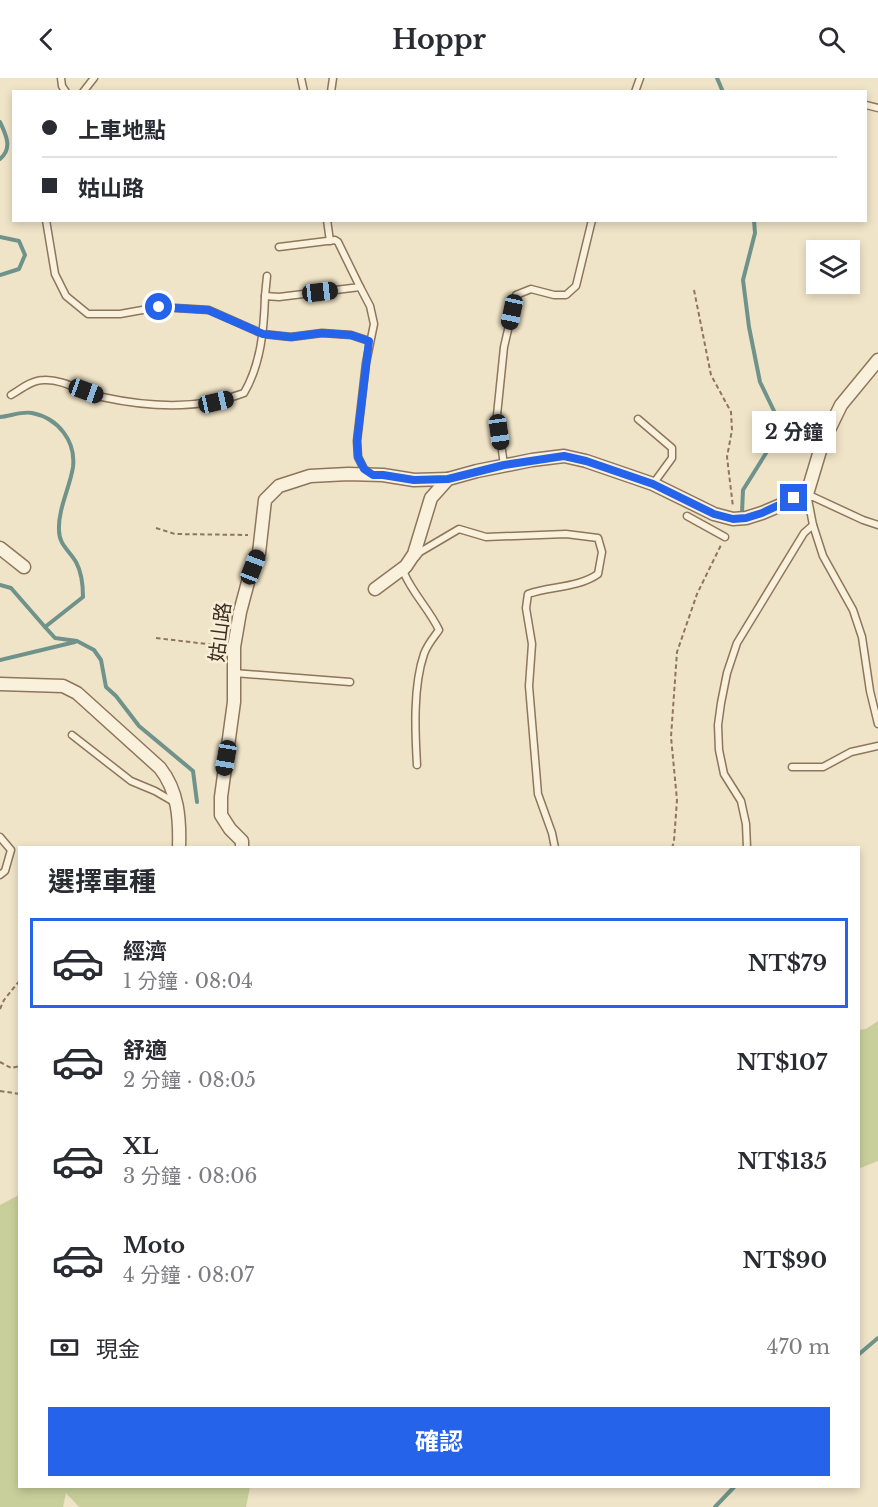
<!DOCTYPE html>
<html lang="zh-TW">
<meta charset="utf-8">
<style>
:root{--surface:#fff;--page:#f2f2f3;--text:#2b2b33;--muted:#7c7c81;--line:#e1e1e2;--accent:#2563eb}
body{margin:0;font-family:"Libre Baskerville","Noto Sans TC",serif;background:var(--page);color:var(--text);height:100vh;display:flex;flex-direction:column;font-size:22px;white-space:nowrap}
*{box-sizing:border-box;margin:0}
p{font-size:20px;color:var(--muted)}
.icon{flex:none;width:33px;height:33px;fill:none;stroke:currentColor;stroke-width:2;stroke-linecap:round;stroke-linejoin:round}
.map{position:relative;flex:1;overflow:hidden}
.panel{position:absolute;left:18px;top:768px;width:842px;height:642px;display:flex;flex-direction:column;background:var(--surface);border-radius:0px;box-shadow:0 3px 9px #0003}
.panel>*{flex:none}
.hud{position:absolute;left:12px;top:12px;width:855px;height:132px;border-radius:0px;box-shadow:0 3px 9px #0003;display:grid;align-content:center;height:132px;padding:0 30px;background:var(--surface)}
.controls{position:absolute;left:806px;top:162px;display:grid;gap:12px}
.controls a{display:grid;place-items:center;width:54px;height:54px;border-radius:0px;background:var(--surface);box-shadow:0 3px 9px #0003;font-size:30px}
.end{position:absolute;width:27px;height:27px;margin:-14px;border:8px solid #2563eb;background:#fff;box-shadow:0 0 0 3px #fff}
.from{border-radius:50%}
.bubble{position:absolute;height:42px;border-radius:0px;background:var(--surface);box-shadow:0 3px 9px #0003;font-size:20px;font-weight:700;line-height:42px;text-align:center}
.car{position:absolute;width:18px;height:36px;margin:-18px -9px;border-radius:8px;box-shadow:0 0 4px 2px #0007;background:linear-gradient(#222 24%,#8ab4d8 0 40%,#222 0 76%,#8ab4d8 0 86%,#222 0)}
.hud b{display:flex;align-items:center;gap:21px;height:57px;font-size:22px}
.hud b+b{border-top:2px solid var(--line)}
.hud i{width:15px;height:15px;background:var(--text)}
ul{padding:0;list-style:none}
li{display:flex;align-items:center;gap:18px;height:90px;margin:0 12px 9px;padding:0 18px;border:3px solid transparent;border-radius:0px}
li div{flex:1}
li b{display:block;font-size:22px}
li em{font-style:normal;font-weight:700}
li.on{border-color:var(--accent)}
li>.icon{width:54px;height:54px;stroke-width:1.5}
h2{padding:0 30px;font-size:27px;line-height:72px}
.pay{display:flex;align-items:center;gap:15px;height:66px;padding:0 30px;font-size:22px}
.pay p{margin-inline-start:auto}
.primary-button{display:flex;gap:12px;margin-top:auto;padding:12px 30px}
.primary-button a{flex:1;height:69px;border-radius:0px;background:var(--accent);color:#fff;font-size:24px;font-weight:700;line-height:69px;text-align:center}
header{display:flex;justify-content:space-between;align-items:center;height:78px;padding:0 30px;background:var(--surface);font-size:27px;font-weight:700}
.map>svg:first-child{display:block}
.green{fill:#c9cf9b}
.lines{fill:none;stroke-linecap:round;stroke-linejoin:round}
.stream{stroke:#6f938a;stroke-width:4}
.lane-casing{stroke:#8d765c;stroke-width:9}
.street-casing{stroke:#8d765c;stroke-width:15}
.path{stroke:#8d765c;stroke-width:2;stroke-dasharray:4.5 3;stroke-linecap:butt}
.lane{stroke:#faf1dc;stroke-width:6}
.street{stroke:#faf1dc;stroke-width:12}
.route{stroke:#2563eb;stroke-width:8}
.labels{text-anchor:middle;dominant-baseline:central;stroke-width:5;stroke-linejoin:round;paint-order:stroke}
.street-label{font-size:20px;fill:#3d2e20;stroke:#f7eed8}
</style>
<header><svg class="icon" aria-label="back" viewBox="0 0 24 24"><path d="M15 5l-7 7 7 7"/></svg>Hoppr<svg class="icon" aria-label="search" viewBox="0 0 24 24"><circle cx="10" cy="10" r="6"/><path d="M15 15l6 6"/></svg></header>
<div class="map">
<svg width="878" height="1429" viewBox="0 0 878 1429">
<rect width="100%" height="100%" fill="#f0e4c8"/>
<g class="green">
<path d="M878,943V1083L858,1091V952L866,951Z"/>
<path d="M19,1117L20,1408L250,1409L246,1429H79L66,1415L63,1429H0V1127Z"/>
</g>
<g class="lines">
<g class="stream">
<path d="M717,0L723,14"/>
<path d="M0,44C6,57 13,70 0,81"/>
<path d="M0,159L19,163L25,177L19,191L0,197"/>
<path d="M0,339C10,338 23,333 32,335C58,340 76,363 73,389C70,409 58,431 59,452C59,467 69,472 76,484C82,495 83,507 83,519L45,549L11,510L0,507"/>
<path d="M742,435L743,412L778,356L775,335L760,304L749,249L743,202L755,155L754,142"/>
<path d="M45,549L55,560L77,563L94,572L101,582L106,609L116,618L139,648L193,693L197,724"/>
<path d="M0,582L75,564"/>
<path d="M858,1277L878,1260"/>
<path d="M715,1429L735,1408"/>
</g>
<g class="lane-casing">
<g id="lane">
<path d="M61,0L62,8L66,14"/>
<path d="M301,0L304,14"/>
<path d="M83,14L94,0"/>
<path d="M331,14L333,0"/>
<path d="M635,14L640,0"/>
<path d="M866,27L878,30"/>
<path d="M46,142L55,196L66,218L88,236H120L159,229L209,232L263,256L291,259L322,255L351,257L369,263"/>
<path d="M327,142L330,163"/>
<path d="M360,209L370,228L374,246L366,285L357,363L358,379L364,391L370,395"/>
<path d="M265,218L267,198"/>
<path d="M11,317C21,311 32,302 44,302C64,301 83,315 102,319C148,329 199,332 244,315C261,286 264,251 265,218L279,219L360,209L338,164L335,162L279,169"/>
<path d="M638,341L672,370V380L653,406"/>
<path d="M504,387L497,337L504,269L516,217L531,211L554,217H566L576,208L592,142"/>
<path d="M687,438L725,459"/>
<path d="M813,447L823,478L853,532L862,559L870,613L878,646"/>
<path d="M416,479L420,474L459,451L486,459L566,456L598,460L602,474L598,496C578,510 551,508 528,516L526,530L532,566L529,608L538,716L552,755L555,770"/>
<path d="M408,490L404,495C413,516 429,531 439,552C434,559 427,567 424,576C413,608 415,653 417,687"/>
<path d="M234,595L350,604"/>
<path d="M72,657L131,703L155,713L174,724"/>
<path d="M792,689H823L851,674L878,668"/>
<path d="M0,759L11,772L5,793L0,797"/>
<path d="M747,770L746,746L741,723L724,696L719,672L718,647L721,625L727,595L737,565L804,455L813,447L807,416L863,442L878,447"/>
</g>
</g>
<g class="street-casing">
<g id="street">
<path d="M0,470L24,489"/>
<path d="M375,511L406,488L414,476L431,420L448,401L477,393L532,382L564,378L586,383L653,406L714,436L733,441L746,440L762,435L807,416L822,366L841,327L878,282"/>
<path d="M0,606L63,608L77,615L160,690C178,713 180,740 179,770"/>
<path d="M242,770V763L230,751L221,737V719L234,624V569L240,534L248,504L259,475L265,422L279,408L310,398L348,396L383,397L414,402L448,401"/>
</g>
</g>
<g class="path">
<path d="M694,212L711,297L731,334L732,352L727,379L733,429"/>
<path d="M156,450L175,456L248,457"/>
<path d="M156,560L224,568"/>
<path d="M672,770L674,763L677,722L671,659L677,574L697,516L721,467"/>
<path d="M0,931L4,922L20,902"/>
<path d="M0,984L11,990L20,988"/>
<path d="M0,1013L20,1016"/>
</g>
<use href="#lane" class="lane"/>
<use href="#street" class="street"/>
</g>
<g class="lines">
<path class="route" d="M159,229L208,232L263,256L291,259L322,255L351,257L369,263L357,363L358,379L364,391L373,397H383L414,402L448,401L504,387L564,378L586,383L653,406L714,436L733,441L746,440L762,435L794,420"/>
</g>
<g class="labels">
<g class="street-label">
<text transform="translate(220 554) rotate(-83)">姑山路</text>
</g>
</g>
</svg>
<div class="controls">
<a><svg class="icon" aria-label="layers" viewBox="0 0 24 24"><path d="M12 4l9 5-9 5-9-5zM3 14l9 5 9-5"/></svg></a>
</div>
<i class="end from" style="left:159px;top:229px"></i>
<i class="end" style="left:794px;top:420px"></i>
<div class="bubble" style="left:752px;top:333px;width:84px">2 分鐘</div>
<i class="car" style="left:320px;top:214px;rotate:83deg"></i>
<i class="car" style="left:512px;top:234px;rotate:192deg"></i>
<i class="car" style="left:86px;top:313px;rotate:110deg"></i>
<i class="car" style="left:216px;top:324px;rotate:77deg"></i>
<i class="car" style="left:499px;top:354px;rotate:172deg"></i>
<i class="car" style="left:253px;top:489px;rotate:21deg"></i>
<i class="car" style="left:226px;top:680px;rotate:190deg"></i>
<div class="hud">
<b><i class="from"></i>上車地點</b>
<b><i></i>姑山路</b>
</div>
<section class="panel">
<h2>選擇車種</h2>
<ul>
<li class="on"><svg class="icon" aria-label="car" viewBox="0 0 24 24"><path d="M5 17H2v-5l4-1 3-4h7l3 4 3 1v5h-3M9 17h6M6 11h13"/><circle cx="7" cy="17" r="2"/><circle cx="17" cy="17" r="2"/></svg><div><b>經濟</b><p>1 分鐘 · 08:04</p></div><em>NT$79</em></li>
<li><svg class="icon" aria-label="car" viewBox="0 0 24 24"><path d="M5 17H2v-5l4-1 3-4h7l3 4 3 1v5h-3M9 17h6M6 11h13"/><circle cx="7" cy="17" r="2"/><circle cx="17" cy="17" r="2"/></svg><div><b>舒適</b><p>2 分鐘 · 08:05</p></div><em>NT$107</em></li>
<li><svg class="icon" aria-label="car" viewBox="0 0 24 24"><path d="M5 17H2v-5l4-1 3-4h7l3 4 3 1v5h-3M9 17h6M6 11h13"/><circle cx="7" cy="17" r="2"/><circle cx="17" cy="17" r="2"/></svg><div><b>XL</b><p>3 分鐘 · 08:06</p></div><em>NT$135</em></li>
<li><svg class="icon" aria-label="car" viewBox="0 0 24 24"><path d="M5 17H2v-5l4-1 3-4h7l3 4 3 1v5h-3M9 17h6M6 11h13"/><circle cx="7" cy="17" r="2"/><circle cx="17" cy="17" r="2"/></svg><div><b>Moto</b><p>4 分鐘 · 08:07</p></div><em>NT$90</em></li>
</ul>
<div class="pay"><svg class="icon" aria-label="cash" viewBox="0 0 24 24"><path d="M3 7h18v10H3z"/><circle cx="12" cy="12" r="2"/></svg>現金<p>470 m</p></div>
<div class="primary-button"><a>確認</a></div>
</section>
</div>
